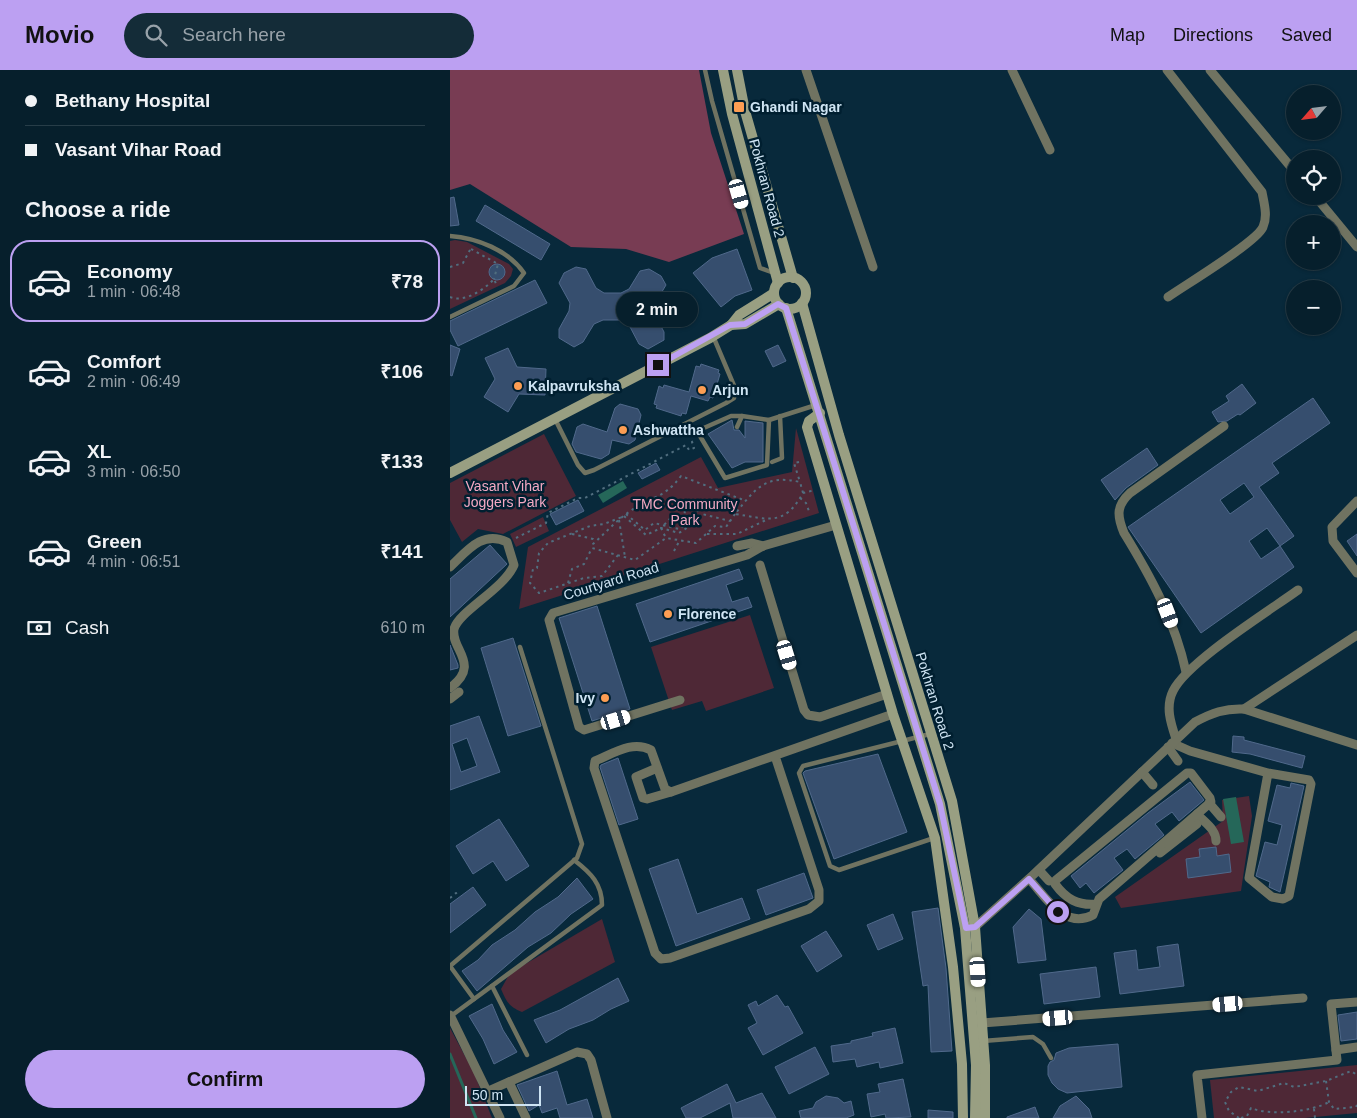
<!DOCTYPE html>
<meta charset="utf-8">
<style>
:root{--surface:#061f2c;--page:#142c38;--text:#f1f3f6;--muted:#98a2a9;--line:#273d48;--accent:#bca0f2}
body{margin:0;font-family:Helvetica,sans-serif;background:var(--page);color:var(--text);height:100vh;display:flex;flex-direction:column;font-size:19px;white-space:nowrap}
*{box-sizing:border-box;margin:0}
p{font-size:16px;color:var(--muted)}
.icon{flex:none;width:28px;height:28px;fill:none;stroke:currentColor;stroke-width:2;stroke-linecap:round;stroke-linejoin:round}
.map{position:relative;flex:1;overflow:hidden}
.side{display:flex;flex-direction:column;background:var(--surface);width:450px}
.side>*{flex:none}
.guide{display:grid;align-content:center;height:110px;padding:0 25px;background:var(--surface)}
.needle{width:32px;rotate:242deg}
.buttons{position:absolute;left:836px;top:15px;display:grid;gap:10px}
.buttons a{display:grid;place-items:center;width:55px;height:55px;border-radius:50%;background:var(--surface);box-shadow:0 1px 4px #0004,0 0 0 1px var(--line);font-size:25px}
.scale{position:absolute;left:15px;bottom:12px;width:76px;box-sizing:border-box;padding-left:5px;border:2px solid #cee4f3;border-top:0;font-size:14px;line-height:18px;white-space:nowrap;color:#cee4f3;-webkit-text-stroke:4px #001f30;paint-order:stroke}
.end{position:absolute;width:22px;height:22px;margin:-11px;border:6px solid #bca0f2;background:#111;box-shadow:0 0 0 2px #111}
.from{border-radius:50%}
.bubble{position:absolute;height:35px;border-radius:18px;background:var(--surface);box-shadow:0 1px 4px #0004,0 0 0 1px var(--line);font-size:16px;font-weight:700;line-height:35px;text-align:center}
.car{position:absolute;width:15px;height:30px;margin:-15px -8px;border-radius:6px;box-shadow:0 0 4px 1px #0007;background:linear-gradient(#fff 24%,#345 0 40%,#fff 0 76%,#345 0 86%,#fff 0)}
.guide b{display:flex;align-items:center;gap:18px;height:48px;font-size:19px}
.guide b+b{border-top:1px solid var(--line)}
.guide i{width:12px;height:12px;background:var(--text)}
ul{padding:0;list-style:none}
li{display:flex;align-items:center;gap:15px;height:82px;margin:0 10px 8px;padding:0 15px;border:2px solid transparent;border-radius:20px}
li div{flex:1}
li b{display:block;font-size:19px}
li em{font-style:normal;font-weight:700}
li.current{border-color:var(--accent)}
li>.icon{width:45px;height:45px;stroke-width:1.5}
h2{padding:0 25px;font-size:22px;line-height:60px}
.pay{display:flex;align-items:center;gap:12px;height:55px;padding:0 25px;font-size:19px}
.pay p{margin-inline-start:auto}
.button{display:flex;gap:10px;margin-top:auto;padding:10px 25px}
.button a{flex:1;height:58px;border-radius:30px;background:var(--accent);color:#111;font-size:20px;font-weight:700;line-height:58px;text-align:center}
header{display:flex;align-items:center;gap:30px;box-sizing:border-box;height:70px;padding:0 25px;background:var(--accent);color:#111}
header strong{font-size:24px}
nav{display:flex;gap:28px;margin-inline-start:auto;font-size:18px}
.search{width:350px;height:45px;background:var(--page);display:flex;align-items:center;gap:12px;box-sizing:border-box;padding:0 18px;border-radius:28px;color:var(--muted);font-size:19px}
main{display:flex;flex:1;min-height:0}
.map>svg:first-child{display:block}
.green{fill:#4e2836}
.forest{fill:#783c53}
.water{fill:#256759}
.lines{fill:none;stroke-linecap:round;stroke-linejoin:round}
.stream{stroke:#256759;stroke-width:3}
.building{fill:#364e6e;stroke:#50698b;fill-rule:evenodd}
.path{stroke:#516e7f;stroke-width:2;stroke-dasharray:2.5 4;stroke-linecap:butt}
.lane{stroke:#707361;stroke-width:4.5}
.street{stroke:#707361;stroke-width:9}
.secondary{stroke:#999f82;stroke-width:10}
.route{stroke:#bca0f2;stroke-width:6}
.poi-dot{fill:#fc9d53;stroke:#001f30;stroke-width:2}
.labels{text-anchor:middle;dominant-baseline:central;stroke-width:5;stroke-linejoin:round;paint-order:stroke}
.poi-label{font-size:14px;font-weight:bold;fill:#cee4f3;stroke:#001f30;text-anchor:start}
.street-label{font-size:14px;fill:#cee4f3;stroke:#001f30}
.park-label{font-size:14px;fill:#f4a9c3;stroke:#001f30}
</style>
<header>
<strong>Movio</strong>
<div class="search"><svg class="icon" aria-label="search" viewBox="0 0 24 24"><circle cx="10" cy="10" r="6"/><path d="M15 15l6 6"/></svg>Search here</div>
<nav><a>Map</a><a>Directions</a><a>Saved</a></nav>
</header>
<main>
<section class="side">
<div class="guide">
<b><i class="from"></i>Bethany Hospital</b>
<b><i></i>Vasant Vihar Road</b>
</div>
<h2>Choose a ride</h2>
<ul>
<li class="current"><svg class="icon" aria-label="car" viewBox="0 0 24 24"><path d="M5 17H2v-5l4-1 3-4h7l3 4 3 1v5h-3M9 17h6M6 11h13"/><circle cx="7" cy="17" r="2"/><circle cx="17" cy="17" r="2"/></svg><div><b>Economy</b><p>1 min · 06:48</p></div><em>₹78</em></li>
<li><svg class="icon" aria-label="car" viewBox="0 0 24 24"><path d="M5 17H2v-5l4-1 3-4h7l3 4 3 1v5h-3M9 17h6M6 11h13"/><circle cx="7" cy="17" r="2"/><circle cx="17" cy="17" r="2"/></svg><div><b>Comfort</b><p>2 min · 06:49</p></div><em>₹106</em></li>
<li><svg class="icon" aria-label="car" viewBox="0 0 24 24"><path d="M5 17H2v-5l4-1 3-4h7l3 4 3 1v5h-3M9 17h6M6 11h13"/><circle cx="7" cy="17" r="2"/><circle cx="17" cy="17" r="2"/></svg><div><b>XL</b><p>3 min · 06:50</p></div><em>₹133</em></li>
<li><svg class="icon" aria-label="car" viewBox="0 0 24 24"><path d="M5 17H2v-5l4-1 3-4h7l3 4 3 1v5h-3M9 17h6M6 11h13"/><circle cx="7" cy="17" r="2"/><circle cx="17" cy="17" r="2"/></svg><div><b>Green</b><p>4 min · 06:51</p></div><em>₹141</em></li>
</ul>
<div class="pay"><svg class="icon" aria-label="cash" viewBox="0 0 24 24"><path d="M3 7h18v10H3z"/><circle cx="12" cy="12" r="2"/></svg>Cash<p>610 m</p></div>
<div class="button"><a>Confirm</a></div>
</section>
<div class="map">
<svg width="907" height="1048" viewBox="0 0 907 1048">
<rect width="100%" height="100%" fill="#08293b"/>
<g class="green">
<path d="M5,170L17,172L59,194L63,199L61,206L55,213L0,239V171Z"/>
<path d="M346,358L369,443L69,539L78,477L251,387L268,418L342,402Z"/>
<path d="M94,364L126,426L53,464L28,459L12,472L0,450V413Z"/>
<path d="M93,447L99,461L66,477L60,464Z"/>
<path d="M300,545L324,618L256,641L252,631L222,640L201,577Z"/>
<path d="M799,726L802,746L791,821L671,838L665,827L773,751L772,730Z"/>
<path d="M152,849L165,892L72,942C59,937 56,931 51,919L60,903Z"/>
<path d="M0,958L24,1003L42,1048H0Z"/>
<path d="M907,995V1043L855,1048H764L760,1010Z"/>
</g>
<path class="forest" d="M0,0H249L261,63L294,164L219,192L176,179L121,177L20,114L0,120Z"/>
<g class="water">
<path d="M173,411L177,418L153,433L148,425Z"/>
<path d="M786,727L794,772L781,774L773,729Z"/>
</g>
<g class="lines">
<path class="stream" d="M0,984L26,1048"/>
</g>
<g class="building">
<path d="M4,127L9,155L0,156V128Z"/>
<path d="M35,135L100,174L91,190L26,151Z"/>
<path d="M287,179L302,220L285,226L271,237L243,203L262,188Z"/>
<circle cx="47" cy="202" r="8"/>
<path d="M126,197L136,199L146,218L154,223H171L179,219L190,201L199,199L211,206L216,215L204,235V243L214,262V270L198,279L189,274L179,255L170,250H153L144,254L133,272L124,277L109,268V259L119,241L120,233L109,213L114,203Z"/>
<path d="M85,210L97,233L8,276L0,260V251Z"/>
<path d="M0,275L10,279L2,306L0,305Z"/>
<path d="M328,275L336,291L323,297L315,281Z"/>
<path d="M58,278L67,297L96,299L95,325L69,324L58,342L34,327L45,309L35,288Z"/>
<path d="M251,294L269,300L268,303L270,304L263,328L260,327L258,331L241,326L236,344L232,343L231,346L206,338L207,335L204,334L209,316L213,318L214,315L239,322L246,296L250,297Z"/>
<path d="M792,314L806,333L790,345L788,344L777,351L768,352L762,342L779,331L776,326Z"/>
<path d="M863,328L880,353L822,393L829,403L809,417L844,466L830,476L844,497L751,563L678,457ZM794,413L804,427L780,444L770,430ZM817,458L830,476L811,489L799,471Z"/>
<path d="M170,334L188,339L191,345L185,370L179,374L162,370L159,384L151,389L126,382L122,374L127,357L133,354L157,362L165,338Z"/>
<path d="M282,350L284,360H289L295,368V351L313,353V392H295L282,398L258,364Z"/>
<path d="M697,378L708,395L676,418L665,430L651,410Z"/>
<path d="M206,393L210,400L192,409L188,403Z"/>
<path d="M128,430L134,441L106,455L100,444Z"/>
<path d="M907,464V486L897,471Z"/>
<path d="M40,475L57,494L0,547V509Z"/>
<path d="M289,499L293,509L276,515L282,532L298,527L302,537L200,572L186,534Z"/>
<path d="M147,536L180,639L142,651L109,548Z"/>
<path d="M63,568L91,656L58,666L31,578Z"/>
<path d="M0,575L8,595V598L0,600Z"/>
<path d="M29,646L50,702L0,720V656ZM17,668L27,696L11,702L2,674Z"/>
<path d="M783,666L794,667V670L855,686L852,698L800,684L782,682Z"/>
<path d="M428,684L457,762L384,789L353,703L355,701Z"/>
<path d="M168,688L188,749L169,755L150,697L151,695Z"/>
<path d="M740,712L754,730L729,751L722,742L705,754L714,765L685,789L677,779L664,788L673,800L644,823L636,813L630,818L621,806L698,743Z"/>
<path d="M841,713L854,716L830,822L819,817L820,812L806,806L815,772L827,775L832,755L818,751L827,715L840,718Z"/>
<path d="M49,749L79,796L56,811L43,791L23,804L6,776Z"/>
<path d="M766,777L767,786L779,784L781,802L738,808L736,789L750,787L749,779Z"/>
<path d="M228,789L247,844L292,828L300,849L226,876L199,799Z"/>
<path d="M354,803L363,828L316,845L307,820Z"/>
<path d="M127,808L143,829L121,844L101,863L78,877L27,921L12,901L28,890L42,875L65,860L85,842L108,827Z"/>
<path d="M23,817L36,835L0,863V834Z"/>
<path d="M488,838L496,898L502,981L481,982L478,915L473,916L462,842Z"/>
<path d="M579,839L591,849L596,890L568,893L563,857Z"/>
<path d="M443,844L453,869L428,880L417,855Z"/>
<path d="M376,861L392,886L367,902L351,876Z"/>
<path d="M728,874L734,916L670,924L664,883L686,880L688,900L710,897L707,877Z"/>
<path d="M646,897L650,927L594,934L590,904Z"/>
<path d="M168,908L179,931L161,939L143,950L119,959L96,973L84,950L110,940Z"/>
<path d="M327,925L335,937L338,936L353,963L313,985L298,958L307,953L298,935L306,931L308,936Z"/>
<path d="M42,934L53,960L67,982L44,994L33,969L19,946Z"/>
<path d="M907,942V969L891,971L888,945Z"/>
<path d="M445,958L453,993L430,998L429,992L407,997L405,989L383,992L381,976L401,973V971L423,966L422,963Z"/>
<path d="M668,974L672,1017L617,1023L608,1019L602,1013L598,1005V996L600,992L604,990L606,983L619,978Z"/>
<path d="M365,977L379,1004L339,1024L325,997Z"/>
<path d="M107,1001L117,1035L137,1029L143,1048H110L107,1038L92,1043L89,1035L79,1041L67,1015Z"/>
<path d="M453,1009L461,1047L436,1048L435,1044L421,1047L417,1024L430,1022L428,1014Z"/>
<path d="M277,1014L286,1033L312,1023L326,1048H283L280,1033L250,1048H236L231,1038Z"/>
<path d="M376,1026L388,1028L394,1033L401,1031L404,1045L396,1048H351L349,1041L363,1038L366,1032Z"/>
<path d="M626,1026L639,1039L642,1048H603L610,1036Z"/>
<path d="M585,1037L589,1048H557V1047Z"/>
<path d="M478,1040L503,1042V1048H478Z"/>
</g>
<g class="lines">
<g class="path">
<path d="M21,179L48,194L44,209"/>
<path d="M0,197L13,193L21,178"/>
<path d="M0,227C14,233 34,220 44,209L47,216"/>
<path d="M349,392L344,393L350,412"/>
<path d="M353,423L350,412C315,404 305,419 285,444C319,449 334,457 353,423L365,420"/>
<path d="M350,428L356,433L360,444"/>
<path d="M237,431L249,442V450L229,463L211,458Z"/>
<path d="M176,444L195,460L204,453L229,459L252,444L280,451"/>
<path d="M285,444L276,457L265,456L246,473L216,468L185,490L142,478L143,474C155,463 166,451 179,442C200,426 213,430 231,406L296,431"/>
<path d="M174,446L196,465L211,458L216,468"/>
<path d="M169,450L175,487"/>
<path d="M232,456L237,431"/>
<path d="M122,464L143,469L145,472"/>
<path d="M257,464H287L316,450"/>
<path d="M66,468L96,453L98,443L128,428H135L236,375L239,380L244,378L242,372L246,370"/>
<path d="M224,481L230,470"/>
<path d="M168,485L152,506L134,508L89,523L80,513L83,499L87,498L89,483L98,473L140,456L154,454L172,447"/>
<path d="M118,513L122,499L134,494L142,478"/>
<path d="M0,828L6,823L9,827"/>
<path d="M876,1011L879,1032L884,1039L906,1037L907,1035"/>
<path d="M864,1039L865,1048"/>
<path d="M789,1048L779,1041L775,1032L781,1022L789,1017L808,1021L834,1013L844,1017L876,1011L901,1001L907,1005"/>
<path d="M791,1048L797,1046L801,1038C819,1046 861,1042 879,1032"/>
</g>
<g class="lane">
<path d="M255,0L262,31L310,198L324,203"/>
<path d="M0,166C27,168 58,180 74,203L64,216L0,247"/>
<path d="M292,346H281L247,361L275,408L317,395L319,350"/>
<path d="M105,349L128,395L135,403L144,400L276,333L284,328L285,318L263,266"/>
<path d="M287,357L292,346L319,350L366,335"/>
<path d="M322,392L332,388L330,346"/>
<path d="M480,664L353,696L349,703L380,796L389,800L484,768"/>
<path d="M0,896L127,788L132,774L70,577"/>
<path d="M0,896L24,929"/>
<path d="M42,916L77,985"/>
<path d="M1,946L152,835C152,814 141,803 124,790"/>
<path d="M533,971L583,967L593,974L601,988"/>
</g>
<g class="street">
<path d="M356,0L423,197"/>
<path d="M562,0L600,80"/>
<path d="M717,0L812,122C814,133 818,146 813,157C807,172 735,215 718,227"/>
<path d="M760,0L845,102"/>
<path d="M865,126L907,177"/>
<path d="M907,431L882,457L883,471L907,503"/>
<path d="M287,476L302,473L313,476"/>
<path d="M310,495L354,640L358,645L370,647L437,624"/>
<path d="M0,497C17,481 32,460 57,472L64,495C54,519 9,541 4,559C0,579 32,594 0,618"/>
<path d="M736,602C725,551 701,507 674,463C667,446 666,436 680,423L774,356"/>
<path d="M0,629L9,622"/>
<path d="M230,630L134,660L129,657L99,550L103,543L297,485L313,476L386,455"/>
<path d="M794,639L907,565"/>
<path d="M726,669C721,654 715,637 723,621C737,592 819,541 848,520"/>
<path d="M722,673L740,681L818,703L859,710L861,714L839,826L833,829L822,827L799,808L818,703"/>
<path d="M718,677L728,691"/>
<path d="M325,686L369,820V831L359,839L220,888L211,889L205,883L144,698L145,691C164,683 183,670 201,680L215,719L221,722L443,644"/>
<path d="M207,698L186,707L193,728L197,729L221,722"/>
<path d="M692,702L703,715"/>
<path d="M759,733L771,747"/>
<path d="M747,744C755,753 766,759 766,771"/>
<path d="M710,783L747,754"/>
<path d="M589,800L599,811"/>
<path d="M579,809C596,827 614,860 643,845L649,829L761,732L760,728L741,703H737L606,810L605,814C616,829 628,836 647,834"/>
<path d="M519,857H525L583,805L745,652C762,643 775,638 794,639L907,675"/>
<path d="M0,945L50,1048"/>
<path d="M532,953L853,928"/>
<path d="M886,980L907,977"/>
<path d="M59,1012L76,1048"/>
<path d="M36,1022L127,982L137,984L141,990L157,1048"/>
<path d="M752,1048L747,1005L887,990L881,934L907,932"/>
</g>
<g class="secondary">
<path d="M273,0L282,44L328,213"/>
<path d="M287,0L295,41L343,208"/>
<circle cx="340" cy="223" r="16"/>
<path d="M352,233L389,365L502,731L525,857L535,995V1048"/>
<path d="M336,238L490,734L515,858L526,995L525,1048"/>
<path d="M281,255L289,245L324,223"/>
<path d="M370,343L359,351L357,357L443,644L485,768L503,897L512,994L513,1048"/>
<path d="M0,403L260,268L281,255L295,254L329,234"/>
</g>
</g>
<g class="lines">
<path class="route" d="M208,295L280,255L295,254L328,234L336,238L490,734L516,858L525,857L579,809L608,842"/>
</g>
<g class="poi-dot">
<rect x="283" y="31" width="12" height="12" rx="2.5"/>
<circle cx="68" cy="316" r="5"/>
<circle cx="252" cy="320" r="5"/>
<circle cx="173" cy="360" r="5"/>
<circle cx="218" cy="544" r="5"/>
<circle cx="155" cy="628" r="5"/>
</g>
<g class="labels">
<g class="poi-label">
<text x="300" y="37">Ghandi Nagar</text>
<text x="78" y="316">Kalpavruksha</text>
<text x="262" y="320">Arjun</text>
<text x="183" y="360">Ashwattha</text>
<text x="228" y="544">Florence</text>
<text x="145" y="628" text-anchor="end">Ivy</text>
</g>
<g class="street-label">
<text transform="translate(317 118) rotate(75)">Pokhran Road 2</text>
<text transform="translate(161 511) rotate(-17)">Courtyard Road</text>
<text transform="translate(485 631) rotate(73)">Pokhran Road 2</text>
</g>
<g class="park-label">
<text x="55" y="416">Vasant Vihar<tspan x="55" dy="16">Joggers Park</tspan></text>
<text x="235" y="434">TMC Community<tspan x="235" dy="16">Park</tspan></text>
</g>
</g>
</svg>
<div class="buttons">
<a><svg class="needle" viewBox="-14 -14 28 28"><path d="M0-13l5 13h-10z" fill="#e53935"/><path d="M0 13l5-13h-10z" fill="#98a2a9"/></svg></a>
<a><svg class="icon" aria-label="locate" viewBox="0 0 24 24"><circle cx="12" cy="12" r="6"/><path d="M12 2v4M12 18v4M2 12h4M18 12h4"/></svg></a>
<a>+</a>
<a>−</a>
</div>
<div class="scale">50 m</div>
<i class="end from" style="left:608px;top:842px"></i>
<i class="end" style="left:208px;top:295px"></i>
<div class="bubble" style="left:166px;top:222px;width:82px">2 min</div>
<i class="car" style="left:289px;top:124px;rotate:164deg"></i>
<i class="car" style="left:718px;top:543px;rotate:159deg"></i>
<i class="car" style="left:337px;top:585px;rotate:163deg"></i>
<i class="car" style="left:166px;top:650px;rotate:73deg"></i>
<i class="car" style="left:528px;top:902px;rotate:176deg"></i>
<i class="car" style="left:778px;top:934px;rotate:265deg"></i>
<i class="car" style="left:608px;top:948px;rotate:265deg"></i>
</div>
</main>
